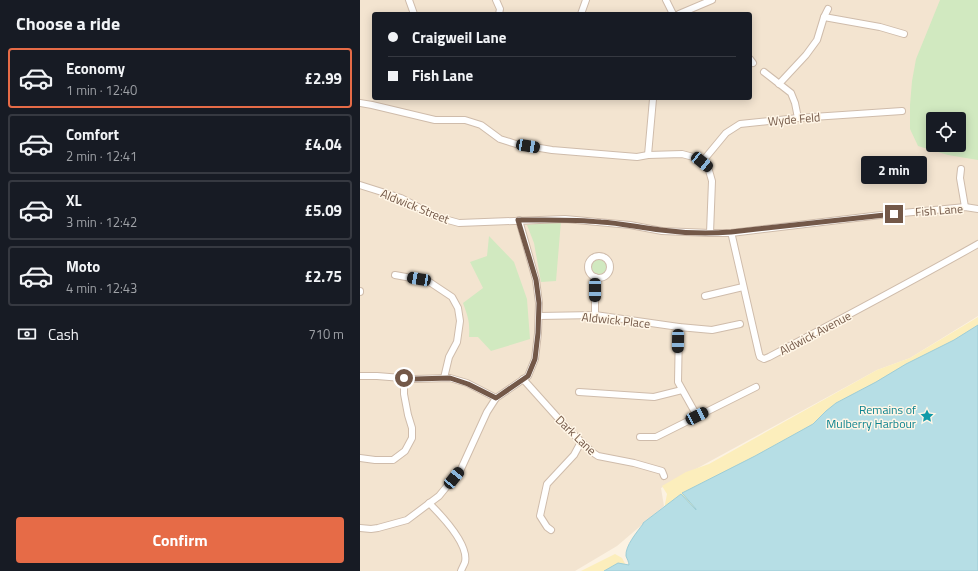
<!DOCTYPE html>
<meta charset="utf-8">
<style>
:root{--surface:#171b24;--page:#20242c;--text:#f1f3f6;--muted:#9ea1a6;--line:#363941;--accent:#e66b47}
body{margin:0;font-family:"Titillium Web",sans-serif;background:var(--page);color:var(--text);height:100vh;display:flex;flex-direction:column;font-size:15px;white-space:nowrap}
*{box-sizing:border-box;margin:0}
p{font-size:13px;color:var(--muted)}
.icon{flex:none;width:22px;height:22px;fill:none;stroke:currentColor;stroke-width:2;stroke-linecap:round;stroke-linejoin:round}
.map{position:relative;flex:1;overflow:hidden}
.panel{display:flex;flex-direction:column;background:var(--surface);width:360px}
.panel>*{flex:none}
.banner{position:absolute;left:12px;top:12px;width:380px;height:88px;border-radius:4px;box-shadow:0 2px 10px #0003;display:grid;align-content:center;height:88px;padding:0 16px;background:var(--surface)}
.controls{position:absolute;left:566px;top:112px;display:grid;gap:8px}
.controls a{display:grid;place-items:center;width:40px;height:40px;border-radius:4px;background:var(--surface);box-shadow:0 2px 10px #0003;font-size:20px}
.end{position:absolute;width:18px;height:18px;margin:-9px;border:5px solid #735848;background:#fff;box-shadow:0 0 0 2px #fff}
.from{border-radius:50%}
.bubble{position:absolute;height:28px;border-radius:4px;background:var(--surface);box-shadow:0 2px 10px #0003;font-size:13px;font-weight:700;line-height:28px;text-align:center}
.car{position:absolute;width:12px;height:24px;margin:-12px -6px;border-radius:5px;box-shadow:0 0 3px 1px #0007;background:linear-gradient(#222 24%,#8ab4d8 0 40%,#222 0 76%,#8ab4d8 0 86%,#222 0)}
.banner b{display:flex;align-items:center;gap:14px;height:38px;font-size:15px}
.banner b+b{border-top:1px solid var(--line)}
.banner i{width:10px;height:10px;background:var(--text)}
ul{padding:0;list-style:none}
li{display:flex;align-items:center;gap:12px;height:60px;margin:0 8px 6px;padding:0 8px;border:2px solid var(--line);border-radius:4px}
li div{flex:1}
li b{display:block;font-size:15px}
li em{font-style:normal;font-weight:700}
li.active{border-color:var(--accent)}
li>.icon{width:36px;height:36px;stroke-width:1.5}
h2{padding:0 16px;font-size:18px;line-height:48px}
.pay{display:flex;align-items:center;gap:10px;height:44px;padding:0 16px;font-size:15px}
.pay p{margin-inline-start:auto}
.cta{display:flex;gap:8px;margin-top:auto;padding:8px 16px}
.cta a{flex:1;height:46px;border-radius:4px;background:var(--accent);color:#fff;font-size:16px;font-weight:700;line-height:46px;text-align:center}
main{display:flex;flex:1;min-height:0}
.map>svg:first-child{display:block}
.residential{fill:#f3e4d0;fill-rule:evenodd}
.green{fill:#d1e9c0;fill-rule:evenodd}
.sand{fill:#fceebc}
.water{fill:#b6dee5;stroke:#9dcdd7}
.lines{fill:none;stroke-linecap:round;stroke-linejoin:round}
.minor-casing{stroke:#cfbcab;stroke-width:8}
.minor{stroke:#fff;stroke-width:6}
.route{stroke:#735848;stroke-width:5}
.labels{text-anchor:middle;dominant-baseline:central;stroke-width:3;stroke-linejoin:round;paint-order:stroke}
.street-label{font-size:12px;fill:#735848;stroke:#fff6e7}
.culture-label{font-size:12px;fill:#0d838f;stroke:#fff6e7;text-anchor:end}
</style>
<main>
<section class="panel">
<h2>Choose a ride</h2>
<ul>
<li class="active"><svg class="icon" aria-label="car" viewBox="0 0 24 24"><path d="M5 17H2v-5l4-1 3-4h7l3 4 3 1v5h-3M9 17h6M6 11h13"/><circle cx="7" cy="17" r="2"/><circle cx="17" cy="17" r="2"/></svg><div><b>Economy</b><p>1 min · 12:40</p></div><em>£2.99</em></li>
<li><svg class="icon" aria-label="car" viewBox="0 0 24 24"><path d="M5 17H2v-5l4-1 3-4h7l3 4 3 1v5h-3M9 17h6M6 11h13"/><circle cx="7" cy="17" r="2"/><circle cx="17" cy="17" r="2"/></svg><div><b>Comfort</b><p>2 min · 12:41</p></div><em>£4.04</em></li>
<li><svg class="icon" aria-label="car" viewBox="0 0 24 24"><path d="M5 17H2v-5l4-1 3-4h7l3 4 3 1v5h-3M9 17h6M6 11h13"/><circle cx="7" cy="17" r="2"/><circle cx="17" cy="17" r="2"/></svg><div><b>XL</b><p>3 min · 12:42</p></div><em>£5.09</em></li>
<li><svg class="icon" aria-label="car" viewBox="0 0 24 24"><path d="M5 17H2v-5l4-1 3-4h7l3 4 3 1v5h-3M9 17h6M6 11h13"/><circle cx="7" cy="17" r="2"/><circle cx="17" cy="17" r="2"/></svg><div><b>Moto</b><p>4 min · 12:43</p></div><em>£2.75</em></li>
</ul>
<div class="pay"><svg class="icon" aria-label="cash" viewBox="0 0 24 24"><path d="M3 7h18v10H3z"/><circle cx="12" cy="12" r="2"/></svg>Cash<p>710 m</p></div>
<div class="cta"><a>Confirm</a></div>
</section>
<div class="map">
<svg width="618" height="571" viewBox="0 0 618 571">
<rect width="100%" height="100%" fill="#fcf2e2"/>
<path class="residential" d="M0,0H618V316L550,358L517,370L301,488L304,506L257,546L215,571H0ZM14,14H390V98H14ZM573,119H599V145H573Z"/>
<g class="green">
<path d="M580,0H618V160L588,155L558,146L550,129V105L552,81L556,59ZM573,119H599V145H573Z"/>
<path d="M201,221L196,281L181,282L174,243L167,225Z"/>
<path d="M129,236L154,262L167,299L170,339L131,351L118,337H109C110,322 108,317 103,303L123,288L110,262L127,256Z"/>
<circle cx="239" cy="267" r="9"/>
</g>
<g class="sand">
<path d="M618,317V370L292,571L307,494L302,486L326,472L349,464L517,370L550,358Z"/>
<path d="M255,554L262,558L269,571H221Z"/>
</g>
<path class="water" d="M618,325V571H244L258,563L269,565C269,562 267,559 266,556C265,546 277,532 283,524V523L321,494L336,510V509L322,493L395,456L444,429L453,424L466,411L476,403L516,382L546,364L594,340Z"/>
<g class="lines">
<g class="minor-casing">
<g id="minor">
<path d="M49,0L54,14"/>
<path d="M136,0L140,9L139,14"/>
<path d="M306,0L313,14"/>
<path d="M221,14L226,0"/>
<path d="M319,14L352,0"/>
<path d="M464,17L468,9"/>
<path d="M390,59L393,63"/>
<path d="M404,72L431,93L435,103L438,118"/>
<path d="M419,84L446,55L457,40L464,17L520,27L544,34"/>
<path d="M0,103L12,105L75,120H105L121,125L140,139L156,144L192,150L277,157L288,155L322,154L337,158L348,167L352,181L350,233"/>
<path d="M288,155L293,99"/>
<path d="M342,162L366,133L380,124L438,118L542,111"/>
<path d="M601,169L600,178L605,207"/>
<path d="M0,185L41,198L77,217L99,223L205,219L270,225L302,231L350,233H371L521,215L585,209L605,207L618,209"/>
<path d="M372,236L399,354L400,357L404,359L409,357C479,320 549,283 618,244"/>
<circle cx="239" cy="267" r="11"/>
<path d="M35,275L68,281L92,297L98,308L100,321L97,342L89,357L84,378"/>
<path d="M0,291V292"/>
<path d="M345,296L383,287"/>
<path d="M235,315V277"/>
<path d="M179,316L235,315L319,327L352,330L380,324"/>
<path d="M319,327L318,382L337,416"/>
<path d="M0,376H17L54,379L90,378L107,383L136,398"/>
<path d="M163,379L206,427L232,452L238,456L274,463L302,471L304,476"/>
<path d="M219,392L294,397L322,390"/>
<path d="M280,437H296L396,387"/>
<path d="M0,458L15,460H33L45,451L52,438V428L48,415L44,394V378"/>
<path d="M69,503C81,515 109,544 105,562C104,565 102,568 101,571"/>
<path d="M0,528L11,529L18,528L47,520L79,496L101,469L127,412L136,398L168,376L175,359L178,333L179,303L176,280L159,220"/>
<path d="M191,530L187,527L180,516L187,484L214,455L221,442"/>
</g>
</g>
<use href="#minor" class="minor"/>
</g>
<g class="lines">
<path class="route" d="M44,378L54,379L90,378L108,384L136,398L168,376L175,359L178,333L179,303L176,280L158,220C186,220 213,219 241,222C261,223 281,228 301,230C323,233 348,234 371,232L534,214"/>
</g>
<defs>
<g id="sight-bare" transform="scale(1.08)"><path d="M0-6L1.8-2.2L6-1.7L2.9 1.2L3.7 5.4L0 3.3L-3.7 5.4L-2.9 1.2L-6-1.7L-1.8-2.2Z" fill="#0f9aa8" stroke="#fff6e7" stroke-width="2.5" paint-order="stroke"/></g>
</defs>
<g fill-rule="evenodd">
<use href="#sight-bare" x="567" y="416"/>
</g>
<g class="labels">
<g class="street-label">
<text transform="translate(434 119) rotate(-5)">Wyde Feld</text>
<text transform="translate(55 206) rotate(22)">Aldwick Street</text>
<text transform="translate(579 210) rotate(-4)">Fish Lane</text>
<text transform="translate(256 320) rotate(6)">Aldwick Place</text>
<text transform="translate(455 333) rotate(-28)">Aldwick Avenue</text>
<text transform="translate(216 435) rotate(44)">Dark Lane</text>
</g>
<g class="culture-label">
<text x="556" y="409">Remains of<tspan x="556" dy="14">Mulberry Harbour</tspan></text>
</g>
</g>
</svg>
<div class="controls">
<a><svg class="icon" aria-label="locate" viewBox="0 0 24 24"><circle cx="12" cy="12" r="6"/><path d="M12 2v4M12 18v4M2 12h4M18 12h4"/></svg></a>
</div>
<i class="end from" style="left:44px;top:378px"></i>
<i class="end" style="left:534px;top:214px"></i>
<div class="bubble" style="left:501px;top:156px;width:66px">2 min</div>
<i class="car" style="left:168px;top:146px;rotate:99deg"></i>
<i class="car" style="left:342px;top:162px;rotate:129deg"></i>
<i class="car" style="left:59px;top:279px;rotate:280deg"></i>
<i class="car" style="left:235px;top:290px;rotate:180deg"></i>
<i class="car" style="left:318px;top:341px;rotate:181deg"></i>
<i class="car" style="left:337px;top:416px;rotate:63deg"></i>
<i class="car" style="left:94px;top:478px;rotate:39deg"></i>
<div class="banner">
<b><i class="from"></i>Craigweil Lane</b>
<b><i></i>Fish Lane</b>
</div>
</div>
</main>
